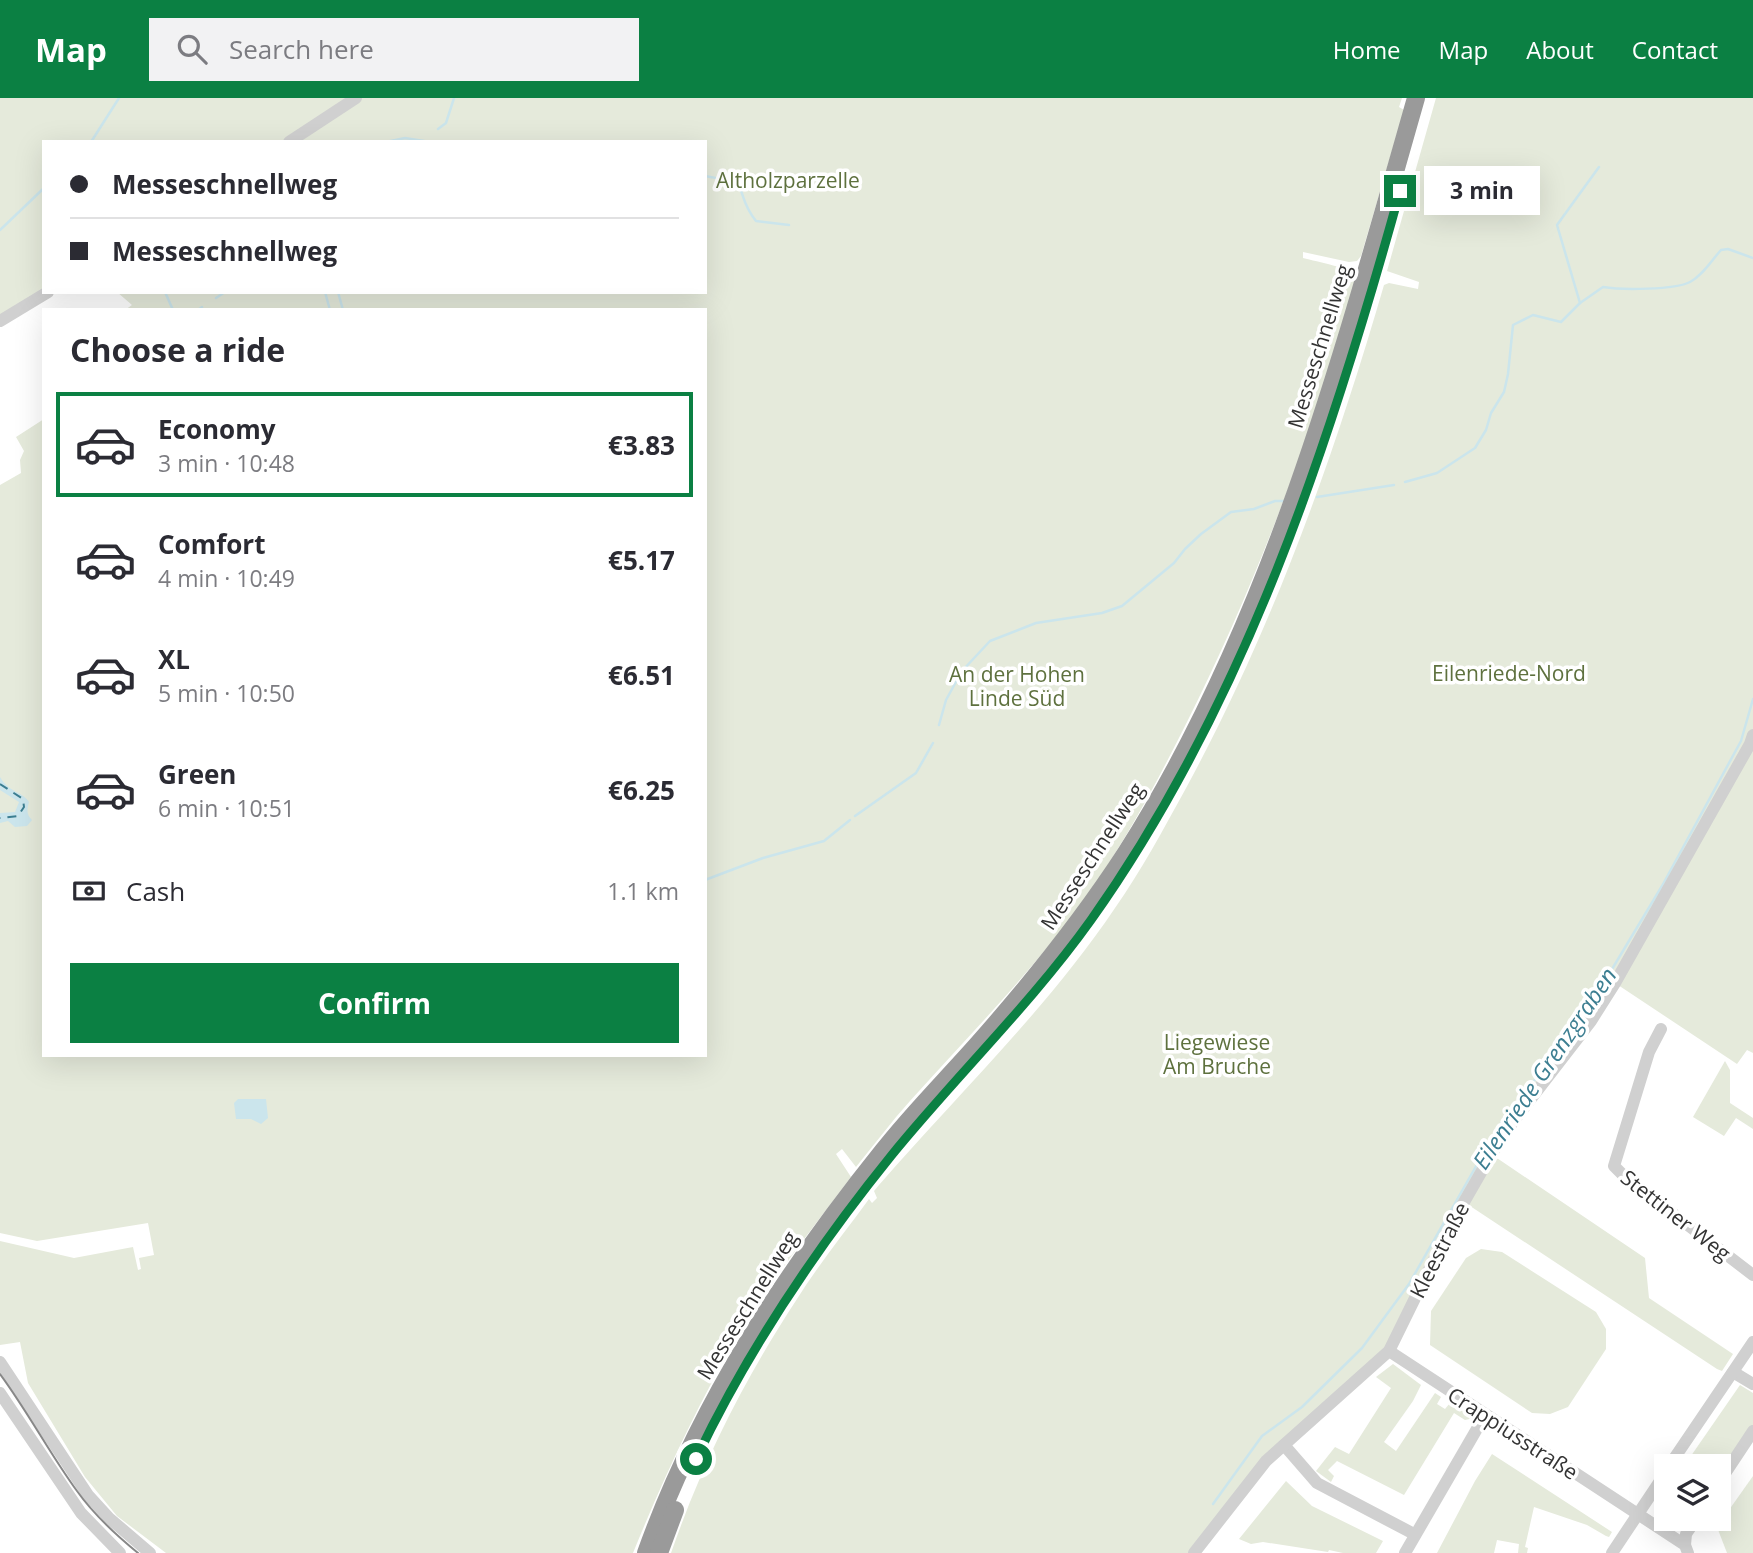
<!DOCTYPE html>
<meta charset="utf-8">
<style>
:root{--surface:#fff;--page:#f2f2f3;--text:#2b2b33;--muted:#7c7c81;--line:#e1e1e2;--accent:#0b8043}
body{margin:0;font-family:"Open Sans",sans-serif;background:var(--page);color:var(--text);height:100vh;display:flex;flex-direction:column;font-size:26px;white-space:nowrap}
*{box-sizing:border-box;margin:0}
p{font-size:23px;color:var(--muted)}
.icon{flex:none;width:38px;height:38px;fill:none;stroke:currentColor;stroke-width:2;stroke-linecap:round;stroke-linejoin:round}
.map{position:relative;flex:1;overflow:hidden}
.side{position:absolute;left:42px;top:210px;width:665px;height:749px;display:flex;flex-direction:column;background:var(--surface);border-radius:0px;box-shadow:0 7px 28px #0002}
.side>*{flex:none}
.guide{position:absolute;left:42px;top:42px;width:665px;height:154px;border-radius:0px;box-shadow:0 7px 28px #0002;display:grid;align-content:center;height:154px;padding:0 28px;background:var(--surface)}
.buttons{position:absolute;left:1654px;top:1356px;display:grid;gap:14px}
.buttons a{display:grid;place-items:center;width:77px;height:77px;border-radius:0px;background:var(--surface);box-shadow:0 7px 28px #0002;font-size:35px}
.end{position:absolute;width:32px;height:32px;margin:-16px;border:9px solid #0b8043;background:#fff;box-shadow:0 0 0 4px #fff}
.from{border-radius:50%}
.bubble{position:absolute;height:49px;border-radius:0px;background:var(--surface);box-shadow:0 7px 28px #0002;font-size:23px;font-weight:700;line-height:49px;text-align:center}
.guide b{display:flex;align-items:center;gap:24px;height:66px;font-size:26px}
.guide b+b{border-top:2px solid var(--line)}
.guide i{width:18px;height:18px;background:var(--text)}
ul{padding:0;list-style:none}
li{display:flex;align-items:center;gap:21px;height:105px;margin:0 14px 10px;padding:0 14px;border:4px solid transparent;border-radius:0px}
li div{flex:1}
li b{display:block;font-size:26px}
li em{font-style:normal;font-weight:700}
li.selected{border-color:var(--accent)}
li>.icon{width:63px;height:63px;stroke-width:1.5}
h2{padding:0 28px;font-size:32px;line-height:84px}
.pay{display:flex;align-items:center;gap:18px;height:77px;padding:0 28px;font-size:26px}
.pay p{margin-inline-start:auto}
.primary-button{display:flex;gap:14px;margin-top:auto;padding:14px 28px}
.primary-button a{flex:1;height:80px;border-radius:0px;background:var(--accent);color:#fff;font-size:28px;font-weight:700;line-height:80px;text-align:center}
header{display:flex;align-items:center;gap:42px;box-sizing:border-box;height:98px;padding:0 35px;background:var(--accent);color:#fff}
header strong{font-size:33px}
nav{display:flex;gap:38px;margin-inline-start:auto;font-size:24px}
.search{width:490px;height:63px;background:var(--page);display:flex;align-items:center;gap:18px;box-sizing:border-box;padding:0 24px;border-radius:0px;color:var(--muted);font-size:26px}
.map>svg:first-child{display:block}
.green{fill:#e5eadb}
.water{fill:#cbe5ec}
.lines{fill:none;stroke-linecap:round;stroke-linejoin:round}
.stream{stroke:#cbe5ec;stroke-width:2.5}
.ferry{stroke:#3c7e91;stroke-width:2;stroke-dasharray:9 7;stroke-linecap:butt}
.minor{stroke:#d0d0d0;stroke-width:12}
.highway{stroke:#9a9a9a;stroke-width:18}
.tram{stroke:#888;stroke-width:2}
.route{stroke:#0b8043;stroke-width:9}
.labels{text-anchor:middle;dominant-baseline:central;stroke-width:7;stroke-linejoin:round;paint-order:stroke}
.park-label{font-size:21px;fill:#5e713e;stroke:#fff}
.street-label{font-size:21px;fill:#333;stroke:#fff}
.water-label{font-size:23px;font-style:italic;fill:#3c7e91;stroke:#fff}
</style>
<header>
<strong>Map</strong>
<div class="search"><svg class="icon" aria-label="search" viewBox="0 0 24 24"><circle cx="10" cy="10" r="6"/><path d="M15 15l6 6"/></svg>Search here</div>
<nav><a>Home</a><a>Map</a><a>About</a><a>Contact</a></nav>
</header>
<div class="map">
<svg width="1753" height="1455" viewBox="0 0 1753 1455">
<rect width="100%" height="100%" fill="#fff"/>
<g class="green">
<path d="M0,0H1402L1399,9L1404,12L1361,158L1357,163L1349,164L1303,154V160C1318,164 1350,169 1358,180C1313,333 1258,482 1187,624C1157,684 1125,744 1086,799C1034,872 970,936 910,1003C891,1024 874,1047 856,1069L842,1051L836,1056L851,1079C812,1131 770,1183 737,1239C697,1308 663,1381 633,1455H166L117,1418L85,1379L28,1285L20,1244L0,1247V1143L74,1160L133,1149L138,1172L141,1171L139,1160L154,1157L148,1125L37,1143L0,1135V387L21,375L20,362L24,353L16,339L44,321V957H705V212H125L132,207L117,194H705V44H44V194L0,223Z"/>
<path d="M1436,0H1753V955L1747,952L1737,966L1615,885L1491,1056L1645,1160L1649,1200L1733,1256L1722,1273L1717,1271L1464,1104L1396,1243L1266,1363L1194,1455H671C703,1363 744,1282 797,1201C819,1166 845,1134 869,1101L872,1105L877,1100L874,1093L879,1087C959,995 1047,911 1115,810C1141,773 1163,732 1185,692C1272,532 1333,362 1384,187L1389,185L1418,191L1419,184L1387,173Z"/>
<path d="M1725,963L1730,972V1005L1753,1020V1031L1736,1020L1724,1038L1693,1019Z"/>
<path d="M1481,1151L1502,1154L1596,1214L1606,1231V1251L1568,1309L1550,1316L1532,1315L1430,1247L1431,1213L1466,1160Z"/>
<path d="M1393,1266L1421,1287L1413,1303L1384,1344L1396,1353L1435,1295L1441,1299L1437,1306L1445,1311L1450,1305L1474,1320L1465,1322L1454,1315L1404,1397L1337,1363L1328,1372L1334,1378L1331,1384L1316,1373L1335,1349L1349,1356L1391,1290L1376,1279Z"/>
<path d="M1740,1287L1753,1295V1329L1719,1383L1718,1368H1684Z"/>
<path d="M1492,1356L1612,1434L1609,1439L1606,1438L1587,1427L1534,1409L1525,1449L1528,1450L1527,1455H1518L1519,1446L1497,1442L1494,1455H1437L1475,1383Z"/>
<path d="M1753,1378V1455H1727L1717,1429Z"/>
<path d="M1286,1383L1312,1408L1383,1443L1376,1455H1343L1329,1452L1328,1454L1263,1444L1251,1446L1239,1441Z"/>
</g>
<g class="water">
<path d="M0,679C9,695 22,693 29,704C27,711 26,716 32,722L27,728L15,729L8,723L0,725V715L15,714L19,704L0,692Z"/>
<path d="M238,1001H266L268,1020L261,1026L251,1021H236L234,1005Z"/>
</g>
<g class="lines">
<g class="stream">
<path d="M438,31L446,25L454,0"/>
<path d="M91,44L119,0"/>
<path d="M386,44L405,40L430,44"/>
<path d="M705,78C756,86 732,93 756,123L789,127"/>
<path d="M0,132L44,90"/>
<path d="M165,194L173,212"/>
<path d="M325,194L330,212"/>
<path d="M338,194L343,212"/>
<path d="M216,200L225,194"/>
<path d="M1580,205L1557,127L1599,69"/>
<path d="M198,212L202,209"/>
<path d="M1405,384L1437,375L1475,350L1486,332L1491,315L1504,294L1508,276L1513,227L1533,217L1561,224L1580,205L1603,189C1621,192 1675,192 1690,184C1703,177 1711,163 1721,152L1728,151L1753,160"/>
<path d="M1317,399L1394,387"/>
<path d="M939,627L946,602L962,573L990,543L1036,525L1102,515L1122,508L1174,465L1185,451L1201,436L1231,414L1254,411L1275,403H1285"/>
<path d="M855,718L916,675L933,645"/>
<path d="M705,782L763,760L824,743L850,722"/>
<path d="M1213,1406L1262,1338L1302,1309L1362,1250L1409,1186L1499,1028L1582,921L1662,788L1741,643L1753,601"/>
</g>
<path class="ferry" d="M0,686L23,701L24,709L18,718L0,720"/>
<g class="minor">
<path d="M289,44L356,0"/>
<path d="M0,223L48,194"/>
<path d="M1661,931L1649,954L1614,1068L1624,1078L1753,1177"/>
<path d="M1389,1253L1685,1447L1688,1455"/>
<path d="M0,1264L88,1397L109,1420L150,1455"/>
<path d="M1733,1274L1753,1286"/>
<path d="M0,1295L81,1415L120,1455"/>
<path d="M1284,1347L1317,1385L1414,1436"/>
<path d="M1669,1368L1753,1244"/>
<path d="M1718,1386L1753,1333"/>
<path d="M1685,1447L1686,1436L1696,1421"/>
<path d="M1194,1455L1266,1363L1389,1253L1452,1125L1491,1057L1516,1020L1591,923L1615,885L1750,646L1753,637"/>
<path d="M1405,1455L1485,1317"/>
<path d="M1612,1455L1666,1374"/>
</g>
<g class="highway">
<path d="M646,1455C699,1307 785,1175 883,1053C912,1016 946,982 977,947C1031,886 1082,823 1126,755C1272,525 1342,259 1416,0"/>
<path d="M659,1455L675,1412"/>
</g>
<path class="tram" d="M0,1276C28,1314 50,1356 77,1393C94,1417 116,1437 138,1455"/>
</g>
<g class="lines">
<path class="route" d="M696,1361C748,1252 815,1152 891,1058C956,978 1031,906 1091,822C1245,605 1330,347 1400,93"/>
</g>
<g class="labels">
<g class="park-label">
<text x="788" y="82">Altholzparzelle</text>
<text x="1509" y="575">Eilenriede-Nord</text>
<text x="1017" y="576">An der Hohen<tspan x="1017" dy="24">Linde Süd</tspan></text>
<text x="1217" y="944">Liegewiese<tspan x="1217" dy="24">Am Bruche</tspan></text>
</g>
<g class="street-label">
<text transform="translate(1319 248) rotate(-73)">Messeschnellweg</text>
<text transform="translate(1092 758) rotate(-57)">Messeschnellweg</text>
<text transform="translate(1676 1117) rotate(38)">Stettiner Weg</text>
<text transform="translate(1439 1152) rotate(-63)">Kleestraße</text>
<text transform="translate(747 1207) rotate(-58)">Messeschnellweg</text>
<text transform="translate(1513 1335) rotate(33)">Crappiusstraße</text>
</g>
<g class="water-label">
<text transform="translate(1544 970) rotate(-56)">Eilenriede Grenzgraben</text>
</g>
</g>
</svg>
<div class="buttons">
<a><svg class="icon" aria-label="layers" viewBox="0 0 24 24"><path d="M12 4l9 5-9 5-9-5zM3 14l9 5 9-5"/></svg></a>
</div>
<i class="end from" style="left:696px;top:1361px"></i>
<i class="end" style="left:1400px;top:93px"></i>
<div class="bubble" style="left:1424px;top:68px;width:116px">3 min</div>
<div class="guide">
<b><i class="from"></i>Messeschnellweg</b>
<b><i></i>Messeschnellweg</b>
</div>
<section class="side">
<h2>Choose a ride</h2>
<ul>
<li class="selected"><svg class="icon" aria-label="car" viewBox="0 0 24 24"><path d="M5 17H2v-5l4-1 3-4h7l3 4 3 1v5h-3M9 17h6M6 11h13"/><circle cx="7" cy="17" r="2"/><circle cx="17" cy="17" r="2"/></svg><div><b>Economy</b><p>3 min · 10:48</p></div><em>€3.83</em></li>
<li><svg class="icon" aria-label="car" viewBox="0 0 24 24"><path d="M5 17H2v-5l4-1 3-4h7l3 4 3 1v5h-3M9 17h6M6 11h13"/><circle cx="7" cy="17" r="2"/><circle cx="17" cy="17" r="2"/></svg><div><b>Comfort</b><p>4 min · 10:49</p></div><em>€5.17</em></li>
<li><svg class="icon" aria-label="car" viewBox="0 0 24 24"><path d="M5 17H2v-5l4-1 3-4h7l3 4 3 1v5h-3M9 17h6M6 11h13"/><circle cx="7" cy="17" r="2"/><circle cx="17" cy="17" r="2"/></svg><div><b>XL</b><p>5 min · 10:50</p></div><em>€6.51</em></li>
<li><svg class="icon" aria-label="car" viewBox="0 0 24 24"><path d="M5 17H2v-5l4-1 3-4h7l3 4 3 1v5h-3M9 17h6M6 11h13"/><circle cx="7" cy="17" r="2"/><circle cx="17" cy="17" r="2"/></svg><div><b>Green</b><p>6 min · 10:51</p></div><em>€6.25</em></li>
</ul>
<div class="pay"><svg class="icon" aria-label="cash" viewBox="0 0 24 24"><path d="M3 7h18v10H3z"/><circle cx="12" cy="12" r="2"/></svg>Cash<p>1.1 km</p></div>
<div class="primary-button"><a>Confirm</a></div>
</section>
</div>
